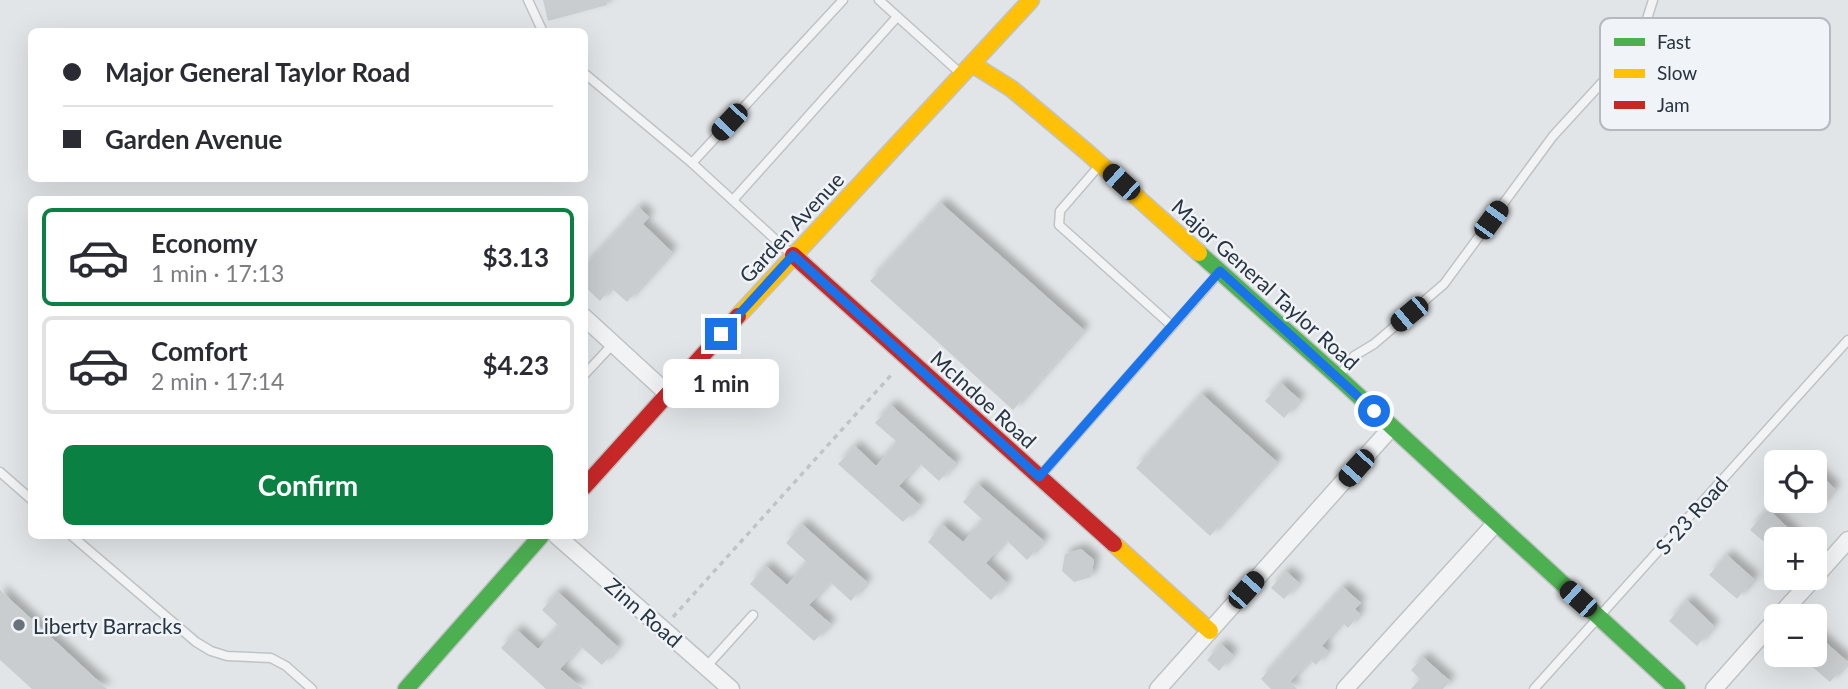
<!DOCTYPE html>
<meta charset="utf-8">
<style>
:root{--surface:#fff;--page:#f7f7f7;--text:#2b2b33;--muted:#7c7c81;--line:#e1e1e2;--accent:#0b8043}
body{margin:0;font-family:Lato,sans-serif;background:var(--page);color:var(--text);height:100vh;display:flex;flex-direction:column;font-size:26px;white-space:nowrap}
*{box-sizing:border-box;margin:0}
p{font-size:23px;color:var(--muted)}
.icon{flex:none;width:38px;height:38px;fill:none;stroke:currentColor;stroke-width:2;stroke-linecap:round;stroke-linejoin:round}
.map{position:relative;flex:1;overflow:hidden}
.side{position:absolute;left:28px;top:196px;width:560px;height:343px;display:flex;flex-direction:column;background:var(--surface);border-radius:10px;box-shadow:0 7px 28px #0002}
.side>*{flex:none}
.hud{position:absolute;left:28px;top:28px;width:560px;height:154px;border-radius:10px;box-shadow:0 7px 28px #0002;display:grid;align-content:center;height:154px;padding:0 35px;background:var(--surface)}
.buttons{position:absolute;left:1764px;top:450px;display:grid;gap:14px}
.buttons a{display:grid;place-items:center;width:63px;height:63px;border-radius:10px;background:var(--surface);box-shadow:0 7px 28px #0002;font-size:35px}
.end{position:absolute;width:32px;height:32px;margin:-16px;border:9px solid #1a73e8;background:#fff;box-shadow:0 0 0 4px #fff}
.from{border-radius:50%}
.bubble{position:absolute;height:49px;border-radius:10px;background:var(--surface);box-shadow:0 7px 28px #0002;font-size:23px;font-weight:700;line-height:49px;text-align:center}
.car{position:absolute;width:21px;height:42px;margin:-21px -10px;border-radius:9px;box-shadow:0 0 5px 2px #0007;background:linear-gradient(#222 24%,#8ab4d8 0 40%,#222 0 76%,#8ab4d8 0 86%,#222 0)}
.hud b{display:flex;align-items:center;gap:24px;height:66px;font-size:26px}
.hud b+b{border-top:2px solid var(--line)}
.hud i{width:18px;height:18px;background:var(--text)}
ul{padding:12px 0 0;list-style:none}
li{display:flex;align-items:center;gap:21px;height:98px;margin:0 14px 10px;padding:0 21px;border:4px solid var(--line);border-radius:10px}
li div{flex:1}
li b{display:block;font-size:26px}
li em{font-style:normal;font-weight:700}
li.active{border-color:var(--accent)}
li>.icon{width:63px;height:63px;stroke-width:1.5}
.cta{display:flex;gap:14px;margin-top:auto;padding:14px 35px}
.cta a{flex:1;height:80px;border-radius:10px;background:var(--accent);color:#fff;font-size:28px;font-weight:700;line-height:80px;text-align:center}
.map>svg:first-child{display:block}
.building{fill:#cacdcf;filter:url(#shadow)}
.lines{fill:none;stroke-linecap:round;stroke-linejoin:round}
.lane-casing{stroke:#c0c3c5;stroke-width:11}
.street-casing{stroke:#c0c3c5;stroke-width:19}
.fast-casing{stroke:#c0c3c5;stroke-width:19}
.slow-casing{stroke:#c0c3c5;stroke-width:19}
.jam-casing{stroke:#c0c3c5;stroke-width:19}
.path{stroke:#c1c4c7;stroke-width:3.5;stroke-dasharray:5 5;stroke-linecap:butt}
.lane{stroke:#f1f3f4;stroke-width:8}
.street{stroke:#f1f3f4;stroke-width:16}
.fast{stroke:#4caf50;stroke-width:16}
.slow{stroke:#ffc107;stroke-width:16}
.jam{stroke:#c62828;stroke-width:16}
.route{stroke:#1a73e8;stroke-width:9}
.poi-dot{fill:#69727b;stroke:#f0f3f7;stroke-width:2.5}
.labels{text-anchor:middle;dominant-baseline:central;stroke-width:5;stroke-linejoin:round;paint-order:stroke}
.street-label{font-size:21px;fill:#283441;stroke:#f0f3f7}
.poi-label{font-size:21px;fill:#283441;stroke:#f0f3f7;text-anchor:start}
.key{fill:#f0f3f7;stroke:#b4bac0;stroke-width:2}
.key-label{font-size:19px;fill:#283441}
</style>
<div class="map">
<svg width="1848" height="689" viewBox="0 0 1848 689">
<defs>
<filter id="shadow"><feDropShadow dx="5.5" dy="-5.5" stdDeviation="3.5" flood-color="#0004"/></filter>
</defs>
<rect width="100%" height="100%" fill="#e2e5e7"/>
<g class="building">
<path d="M543,0H606L607,5L548,21Z"/>
<path d="M941,203L1084,330L1013,410L870,281Z"/>
<path d="M639,207L649,217L643,224L672,252L627,302L611,288L600,301L584,286V267Z"/>
<path d="M1281,383L1300,400L1284,418L1265,401Z"/>
<path d="M1202,394L1277,462L1210,536L1136,468Z"/>
<path d="M891,405L956,463L939,481L919,463L899,486L920,505L903,522L838,464L855,446L876,466L897,442L875,423Z"/>
<path d="M1815,469L1835,489L1815,512Z"/>
<path d="M978,484L1044,541L1027,560L1006,540L986,563L1007,583L991,600L928,542L942,524L963,542L983,520L963,502Z"/>
<path d="M1768,509L1800,539H1776V552L1750,530Z"/>
<path d="M802,524L867,582L851,601L830,582L809,605L831,624L814,641L750,584L766,566L787,585L807,562L786,543Z"/>
<path d="M1081,549L1094,560L1091,577L1074,582L1062,571L1065,554Z"/>
<path d="M1727,555L1754,579L1737,599L1709,575Z"/>
<path d="M1286,571L1299,583L1284,599L1271,588Z"/>
<path d="M1343,587L1361,603L1355,609L1360,614L1348,628L1342,622L1322,646L1328,651L1316,665L1310,660L1290,682L1297,689H1271L1261,679Z"/>
<path d="M0,590L107,689H32L0,660Z"/>
<path d="M558,592L618,647L602,665L580,646L560,669L583,689H546L501,648L517,630L538,649L559,626L542,610Z"/>
<path d="M1687,600L1714,626L1697,646L1669,621Z"/>
<path d="M1815,633L1848,662L1830,682L1797,654H1815Z"/>
<path d="M1221,644L1233,655L1219,671L1207,660Z"/>
<path d="M1423,657L1450,681L1443,689H1411L1420,679L1411,670Z"/>
</g>
<g class="lines">
<g class="lane-casing">
<g id="lane">
<path d="M528,0L543,32"/>
<path d="M879,0L960,73"/>
<path d="M584,73L692,163L790,253"/>
<path d="M692,163L843,0"/>
<path d="M1099,166L1060,211L1059,225L1172,326"/>
<path d="M733,200L897,17"/>
<path d="M584,375L613,344"/>
<path d="M1340,375L1354,356L1374,344L1444,284L1553,136L1640,41L1653,0"/>
<path d="M0,472L32,500"/>
<path d="M1041,475L1220,272"/>
<path d="M72,536L196,642L211,651L227,656L271,658L286,666L312,689"/>
<path d="M706,667L753,615"/>
<path d="M1534,689L1848,340"/>
</g>
</g>
<g class="street-casing">
<g id="street">
<path d="M584,317L668,394"/>
<path d="M557,536L731,689"/>
<path d="M1815,577L1848,540"/>
<path d="M1779,616L1814,578"/>
<path d="M1158,689L1392,427"/>
<path d="M1345,689L1495,524"/>
<path d="M1714,689L1776,619"/>
</g>
</g>
<g class="fast-casing">
<g id="fast">
<path d="M1199,253L1339,378L1677,689"/>
<path d="M406,689L541,536"/>
</g>
</g>
<g class="slow-casing">
<g id="slow">
<path d="M972,64L1012,89L1088,153L1199,253"/>
<path d="M738,316L1031,0"/>
<path d="M1114,544L1210,631"/>
</g>
</g>
<g class="jam-casing">
<g id="jam">
<path d="M793,255L1114,544"/>
<path d="M584,487L738,316"/>
</g>
</g>
<path class="path" d="M673,617L893,373"/>
<use href="#lane" class="lane"/>
<use href="#street" class="street"/>
<use href="#fast" class="fast"/>
<use href="#slow" class="slow"/>
<use href="#jam" class="jam"/>
</g>
<g class="lines">
<path class="route" d="M721,334L793,255L1039,477L1220,271L1374,411"/>
</g>
<circle class="poi-dot" cx="19" cy="625" r="7"/>
<g class="labels">
<g class="street-label">
<text transform="translate(791 227) rotate(-47)">Garden Avenue</text>
<text transform="translate(1266 284) rotate(42)">Major General Taylor Road</text>
<text transform="translate(984 399) rotate(42)">McIndoe Road</text>
<text transform="translate(1691 515) rotate(-48)">S-23 Road</text>
<text transform="translate(644 612) rotate(41)">Zinn Road</text>
</g>
<g class="poi-label">
<text x="33" y="625">Liberty Barracks</text>
</g>
</g>
<rect x="1600" y="18" width="230" height="112" rx="10" class="key"/>
<rect x="1614" y="38" width="31" height="8" fill="#4caf50"/>
<rect x="1614" y="69" width="31" height="9" fill="#ffc107"/>
<rect x="1614" y="101" width="31" height="8" fill="#c62828"/>
<g class="key-label">
<text x="1657" y="49">Fast</text>
<text x="1657" y="80">Slow</text>
<text x="1657" y="112">Jam</text>
</g>
</svg>
<div class="buttons">
<a><svg class="icon" aria-label="locate" viewBox="0 0 24 24"><circle cx="12" cy="12" r="6"/><path d="M12 2v4M12 18v4M2 12h4M18 12h4"/></svg></a>
<a>+</a>
<a>−</a>
</div>
<i class="end from" style="left:1374px;top:411px"></i>
<i class="end" style="left:721px;top:334px"></i>
<div class="bubble" style="left:663px;top:359px;width:116px">1 min</div>
<i class="car" style="left:729px;top:122px;rotate:223deg"></i>
<i class="car" style="left:1121px;top:182px;rotate:312deg"></i>
<i class="car" style="left:1491px;top:220px;rotate:36deg"></i>
<i class="car" style="left:1409px;top:314px;rotate:230deg"></i>
<i class="car" style="left:1356px;top:468px;rotate:222deg"></i>
<i class="car" style="left:1246px;top:590px;rotate:42deg"></i>
<i class="car" style="left:1578px;top:599px;rotate:312deg"></i>
<div class="hud">
<b><i class="from"></i>Major General Taylor Road</b>
<b><i></i>Garden Avenue</b>
</div>
<section class="side">
<ul>
<li class="active"><svg class="icon" aria-label="car" viewBox="0 0 24 24"><path d="M5 17H2v-5l4-1 3-4h7l3 4 3 1v5h-3M9 17h6M6 11h13"/><circle cx="7" cy="17" r="2"/><circle cx="17" cy="17" r="2"/></svg><div><b>Economy</b><p>1 min · 17:13</p></div><em>$3.13</em></li>
<li><svg class="icon" aria-label="car" viewBox="0 0 24 24"><path d="M5 17H2v-5l4-1 3-4h7l3 4 3 1v5h-3M9 17h6M6 11h13"/><circle cx="7" cy="17" r="2"/><circle cx="17" cy="17" r="2"/></svg><div><b>Comfort</b><p>2 min · 17:14</p></div><em>$4.23</em></li>
</ul>
<div class="cta"><a>Confirm</a></div>
</section>
</div>
